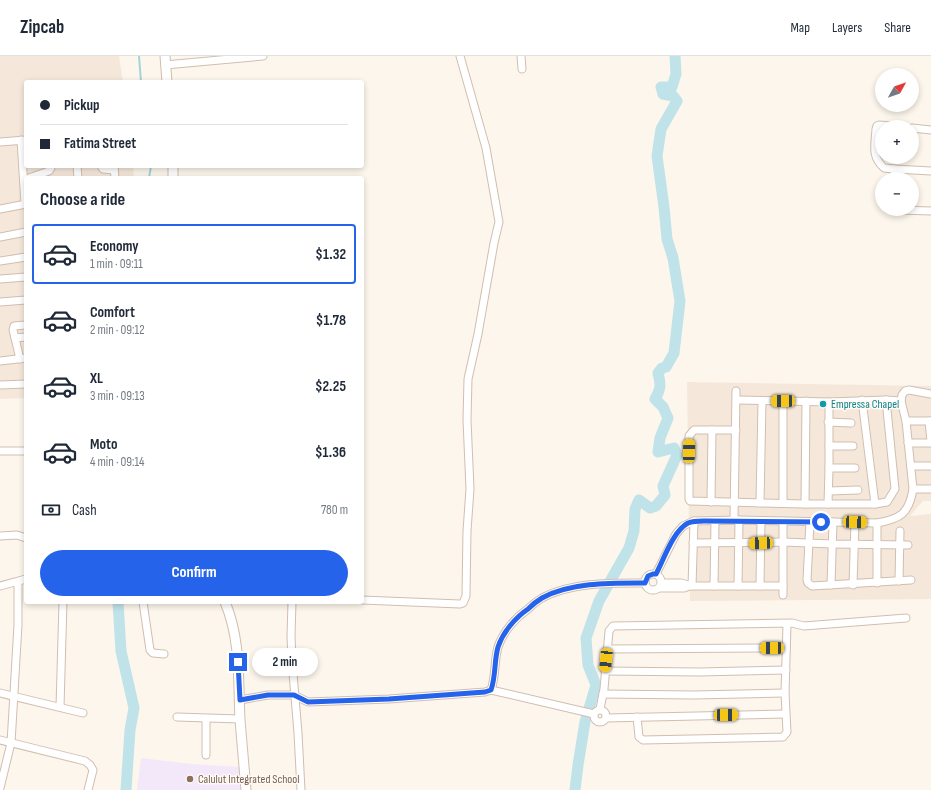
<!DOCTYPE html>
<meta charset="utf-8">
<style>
:root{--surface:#fff;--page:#f2f2f3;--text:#1f2937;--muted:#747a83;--line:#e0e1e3;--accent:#2563eb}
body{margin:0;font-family:"Sofia Sans Condensed",sans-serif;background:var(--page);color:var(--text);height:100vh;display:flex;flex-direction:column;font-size:15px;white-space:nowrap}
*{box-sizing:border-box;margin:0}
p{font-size:13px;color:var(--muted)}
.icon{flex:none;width:22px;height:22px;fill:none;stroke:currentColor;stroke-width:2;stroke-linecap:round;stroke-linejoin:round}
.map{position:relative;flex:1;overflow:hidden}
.drawer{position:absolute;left:24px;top:120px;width:340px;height:428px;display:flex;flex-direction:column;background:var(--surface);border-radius:4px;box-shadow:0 2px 6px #0003}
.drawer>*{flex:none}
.hud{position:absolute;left:24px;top:24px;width:340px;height:88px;border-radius:4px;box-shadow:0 2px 6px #0003;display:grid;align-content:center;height:88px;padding:0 16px;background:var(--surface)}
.needle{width:26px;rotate:50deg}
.tools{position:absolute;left:875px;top:12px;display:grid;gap:8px}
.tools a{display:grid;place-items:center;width:44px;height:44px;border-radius:50%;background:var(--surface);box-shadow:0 2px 6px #0003;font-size:20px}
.end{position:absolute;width:18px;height:18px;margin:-9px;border:5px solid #2563eb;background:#fff;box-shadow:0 0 0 2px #fff}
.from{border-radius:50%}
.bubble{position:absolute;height:28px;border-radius:14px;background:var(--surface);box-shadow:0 2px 6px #0003;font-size:13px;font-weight:700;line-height:28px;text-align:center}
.car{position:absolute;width:12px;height:24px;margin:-12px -6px;border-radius:5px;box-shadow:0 0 3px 1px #0007;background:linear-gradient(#f5c518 24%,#345 0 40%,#f5c518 0 76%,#345 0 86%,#f5c518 0)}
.hud b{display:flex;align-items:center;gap:14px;height:38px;font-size:15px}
.hud b+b{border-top:1px solid var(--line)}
.hud i{width:10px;height:10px;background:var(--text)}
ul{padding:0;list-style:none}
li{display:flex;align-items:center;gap:12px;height:60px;margin:0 8px 6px;padding:0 8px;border:2px solid transparent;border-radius:4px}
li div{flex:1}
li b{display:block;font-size:15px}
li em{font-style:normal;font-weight:700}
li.on{border-color:var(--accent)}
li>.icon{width:36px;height:36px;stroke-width:1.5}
h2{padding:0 16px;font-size:18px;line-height:48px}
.pay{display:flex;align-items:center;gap:10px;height:44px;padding:0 16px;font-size:15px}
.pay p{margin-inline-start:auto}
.button{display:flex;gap:8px;margin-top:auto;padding:8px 16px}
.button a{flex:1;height:46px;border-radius:24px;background:var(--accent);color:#fff;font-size:16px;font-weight:700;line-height:46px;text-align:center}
header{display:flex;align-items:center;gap:24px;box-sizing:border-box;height:56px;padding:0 20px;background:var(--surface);border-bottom:1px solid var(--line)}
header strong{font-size:19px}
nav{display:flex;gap:22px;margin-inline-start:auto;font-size:14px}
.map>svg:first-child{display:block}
.residential{fill:#f5e8da}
.education{fill:#f3e8fa}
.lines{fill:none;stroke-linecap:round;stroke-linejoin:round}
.stream{stroke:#a5d3da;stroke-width:2}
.river{stroke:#bfe3e8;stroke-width:11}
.minor-casing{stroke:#d1beb0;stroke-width:9}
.tertiary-casing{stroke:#d1beb0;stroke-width:11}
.minor{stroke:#fff;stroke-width:7}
.tertiary{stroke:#fff;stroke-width:9}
.route{stroke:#2563eb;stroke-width:5}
.culture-dot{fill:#0f9aa8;stroke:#fffaf3;stroke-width:1.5}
.education-dot{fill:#8d6e63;stroke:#fffaf3;stroke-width:1.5}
.labels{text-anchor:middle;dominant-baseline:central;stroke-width:3;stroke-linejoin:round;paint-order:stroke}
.culture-label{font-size:12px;fill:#0d838f;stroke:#fffaf3;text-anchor:start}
.education-label{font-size:12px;fill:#785e54;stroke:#fffaf3;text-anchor:start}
</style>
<header>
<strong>Zipcab</strong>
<nav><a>Map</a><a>Layers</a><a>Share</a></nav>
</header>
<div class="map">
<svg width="931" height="734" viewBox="0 0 931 734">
<rect width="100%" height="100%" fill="#fdf6ec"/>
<g class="residential">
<path d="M0,0H119L123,26H26V110H133L134,122H26V342L0,343Z"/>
<path d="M687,326L931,330V445H923L910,460L931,458V543L690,545Z"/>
</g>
<path class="education" d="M141,702L192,708L240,711L241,734H137Z"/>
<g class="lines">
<g class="stream">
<path d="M139,0L141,26"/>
<path d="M149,122L151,110"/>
</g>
<g class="river">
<path d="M118,546L121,595L134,652L130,674L126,734"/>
<path d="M575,734L578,709L585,666L596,629L588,609L586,582L599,545L629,492L634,475L635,453L639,444L650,452L656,450L665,439L663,430L677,399L674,392L658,396L660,382L668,362L663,351L655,343C661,333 661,328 658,317L662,312L666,311L674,297L680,245L673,202L667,183L664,151L657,100L661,73L677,45L673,40L663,38L661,31H672L676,18L675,0"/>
</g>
<g class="minor-casing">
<g id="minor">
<path d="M521,0L522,13"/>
<path d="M165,9L263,0"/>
<path d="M912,72L931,74"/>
<path d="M21,84L25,148"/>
<path d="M0,86L26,84"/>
<path d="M77,110L78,122"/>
<path d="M101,110L103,113L114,114"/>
<path d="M114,110L115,122"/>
<path d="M894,113L931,115"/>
<path d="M29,122L49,115L51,112V110"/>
<path d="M894,123V113L884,112C871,100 875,90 876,73L877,70L879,69L903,71"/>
<path d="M0,153L26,148"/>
<path d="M893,153L898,154L931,155"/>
<path d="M0,181L26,176"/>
<path d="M0,205L26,201"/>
<path d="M0,223L26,221"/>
<path d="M0,246L26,244"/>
<path d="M15,282L13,274L14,270L26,269"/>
<path d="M20,303L15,282L26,281"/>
<path d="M0,305L26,302"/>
<path d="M0,329L26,328"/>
<path d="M737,344L829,346L886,344L901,345"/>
<path d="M862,344L875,448"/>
<path d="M783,345V447"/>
<path d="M906,365H931"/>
<path d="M929,365L931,386"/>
<path d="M828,366L851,367"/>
<path d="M736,374H694L689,380V443L690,445L805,448H875L887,446L895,433L886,344"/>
<path d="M908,387H931"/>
<path d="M829,390H853"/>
<path d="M0,395H26"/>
<path d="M911,410H931"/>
<path d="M829,412H855"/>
<path d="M913,433H931"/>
<path d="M829,435L858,434"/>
<path d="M711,446L712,374"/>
<path d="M760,447L762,345"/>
<path d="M805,448L806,345"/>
<path d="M828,448L829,412V346"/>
<path d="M734,464L736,335"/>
<path d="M810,466L807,524L808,527L812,530L911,524"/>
<path d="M0,480L17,479L26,482"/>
<path d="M693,487L784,486L832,488L908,489"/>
<circle cx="653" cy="526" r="8"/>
<path d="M656,518L676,478L683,470L694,465L739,464L877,467C900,463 909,458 913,433L906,365L901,345L902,339L905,335L909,334L931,338"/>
<path d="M899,525L900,475"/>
<path d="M662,527H681L692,530H783"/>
<path d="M877,527V467"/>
<path d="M831,529L833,466"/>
<path d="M853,529L855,466"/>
<path d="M0,530L26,523"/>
<path d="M692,530L694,465"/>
<path d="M714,530L715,465"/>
<path d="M738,530L739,464"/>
<path d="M760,530L761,465"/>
<path d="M659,532H684L689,530"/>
<path d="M783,539V465"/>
<path d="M362,544L460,548L463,547L466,540L467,475L470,433L467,364L468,323L478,278L494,187L499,166L486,92L460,0"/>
<path d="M143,546L150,594L153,597L164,598"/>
<path d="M292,546L291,580L292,605L298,677L301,734"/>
<path d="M607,593L786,592"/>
<path d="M605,615L699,616L786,614"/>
<path d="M491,634L594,658"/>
<path d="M0,637L83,657"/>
<path d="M603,638L694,639L785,637"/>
<path d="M240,644L268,639H294L308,646L389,643L485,636L491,634C496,620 494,605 498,591C503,576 515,562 528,553C532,549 537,545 542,542C571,526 613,527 645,527"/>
<path d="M60,651L63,546"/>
<path d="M600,653L604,633L609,575L613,570L792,567L804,570L906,562"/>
<circle cx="600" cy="660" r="6"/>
<path d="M177,661L240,663"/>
<path d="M637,661L639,681L643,684L783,681L787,676L785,637L787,568"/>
<path d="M606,662L785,658"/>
<path d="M0,684L85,705L90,709L93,714L88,734"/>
<path d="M206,699V663"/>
<path d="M0,732L11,687L18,569V526"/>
</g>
</g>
<g class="tertiary-casing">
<g id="tertiary">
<path d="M165,0L167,26"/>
<path d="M173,122V110"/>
<path d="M225,546C241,584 238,624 240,664C242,687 244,711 246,734"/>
</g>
</g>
<use href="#minor" class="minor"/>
<use href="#tertiary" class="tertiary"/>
</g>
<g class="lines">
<path class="route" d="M238,606L240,644L268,639H294L308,646L389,643L485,636L491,634C496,620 494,605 498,591C503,576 515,562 528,553C532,549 537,545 542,542C571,526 613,527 645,527L648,520L653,518H656C664,503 673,475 688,467C693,465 699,465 704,465L821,466"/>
</g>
<circle class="culture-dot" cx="823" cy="348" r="4"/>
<circle class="education-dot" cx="190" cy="723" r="4"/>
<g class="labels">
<g class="culture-label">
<text x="831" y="348">Empressa Chapel</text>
</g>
<g class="education-label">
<text x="198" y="723">Calulut Integrated School</text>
</g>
</g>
</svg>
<div class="tools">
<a><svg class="needle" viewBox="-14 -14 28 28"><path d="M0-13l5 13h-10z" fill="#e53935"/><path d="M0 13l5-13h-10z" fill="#747a83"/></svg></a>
<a>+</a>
<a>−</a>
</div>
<i class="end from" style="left:821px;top:466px"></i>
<i class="end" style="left:238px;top:606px"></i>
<div class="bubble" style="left:252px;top:592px;width:66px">2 min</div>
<i class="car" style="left:783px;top:345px;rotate:270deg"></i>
<i class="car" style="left:689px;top:395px;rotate:1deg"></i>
<i class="car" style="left:855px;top:466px;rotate:92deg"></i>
<i class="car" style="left:761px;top:487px;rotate:268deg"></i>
<i class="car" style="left:772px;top:592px;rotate:270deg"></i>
<i class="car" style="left:606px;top:604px;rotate:186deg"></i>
<i class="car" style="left:726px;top:659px;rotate:89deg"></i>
<div class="hud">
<b><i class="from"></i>Pickup</b>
<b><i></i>Fatima Street</b>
</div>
<section class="drawer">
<h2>Choose a ride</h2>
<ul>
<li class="on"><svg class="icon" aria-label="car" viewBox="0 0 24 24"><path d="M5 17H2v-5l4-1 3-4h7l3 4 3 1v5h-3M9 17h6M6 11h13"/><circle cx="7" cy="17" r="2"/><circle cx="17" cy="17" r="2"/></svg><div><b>Economy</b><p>1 min · 09:11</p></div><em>$1.32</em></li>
<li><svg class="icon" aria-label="car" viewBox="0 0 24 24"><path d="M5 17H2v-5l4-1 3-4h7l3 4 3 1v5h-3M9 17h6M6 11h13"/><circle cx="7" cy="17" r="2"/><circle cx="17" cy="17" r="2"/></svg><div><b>Comfort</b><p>2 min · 09:12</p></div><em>$1.78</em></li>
<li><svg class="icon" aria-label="car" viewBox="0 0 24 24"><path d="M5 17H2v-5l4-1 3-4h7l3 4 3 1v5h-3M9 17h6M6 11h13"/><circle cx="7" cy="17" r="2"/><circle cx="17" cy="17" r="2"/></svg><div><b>XL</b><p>3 min · 09:13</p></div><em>$2.25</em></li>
<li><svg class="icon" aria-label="car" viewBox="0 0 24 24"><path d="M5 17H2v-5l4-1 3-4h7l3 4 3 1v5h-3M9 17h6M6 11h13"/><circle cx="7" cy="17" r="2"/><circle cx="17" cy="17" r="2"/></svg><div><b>Moto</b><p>4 min · 09:14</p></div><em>$1.36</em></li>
</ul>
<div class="pay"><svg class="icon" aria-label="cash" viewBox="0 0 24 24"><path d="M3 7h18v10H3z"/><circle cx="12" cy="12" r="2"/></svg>Cash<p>780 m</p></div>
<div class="button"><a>Confirm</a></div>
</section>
</div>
